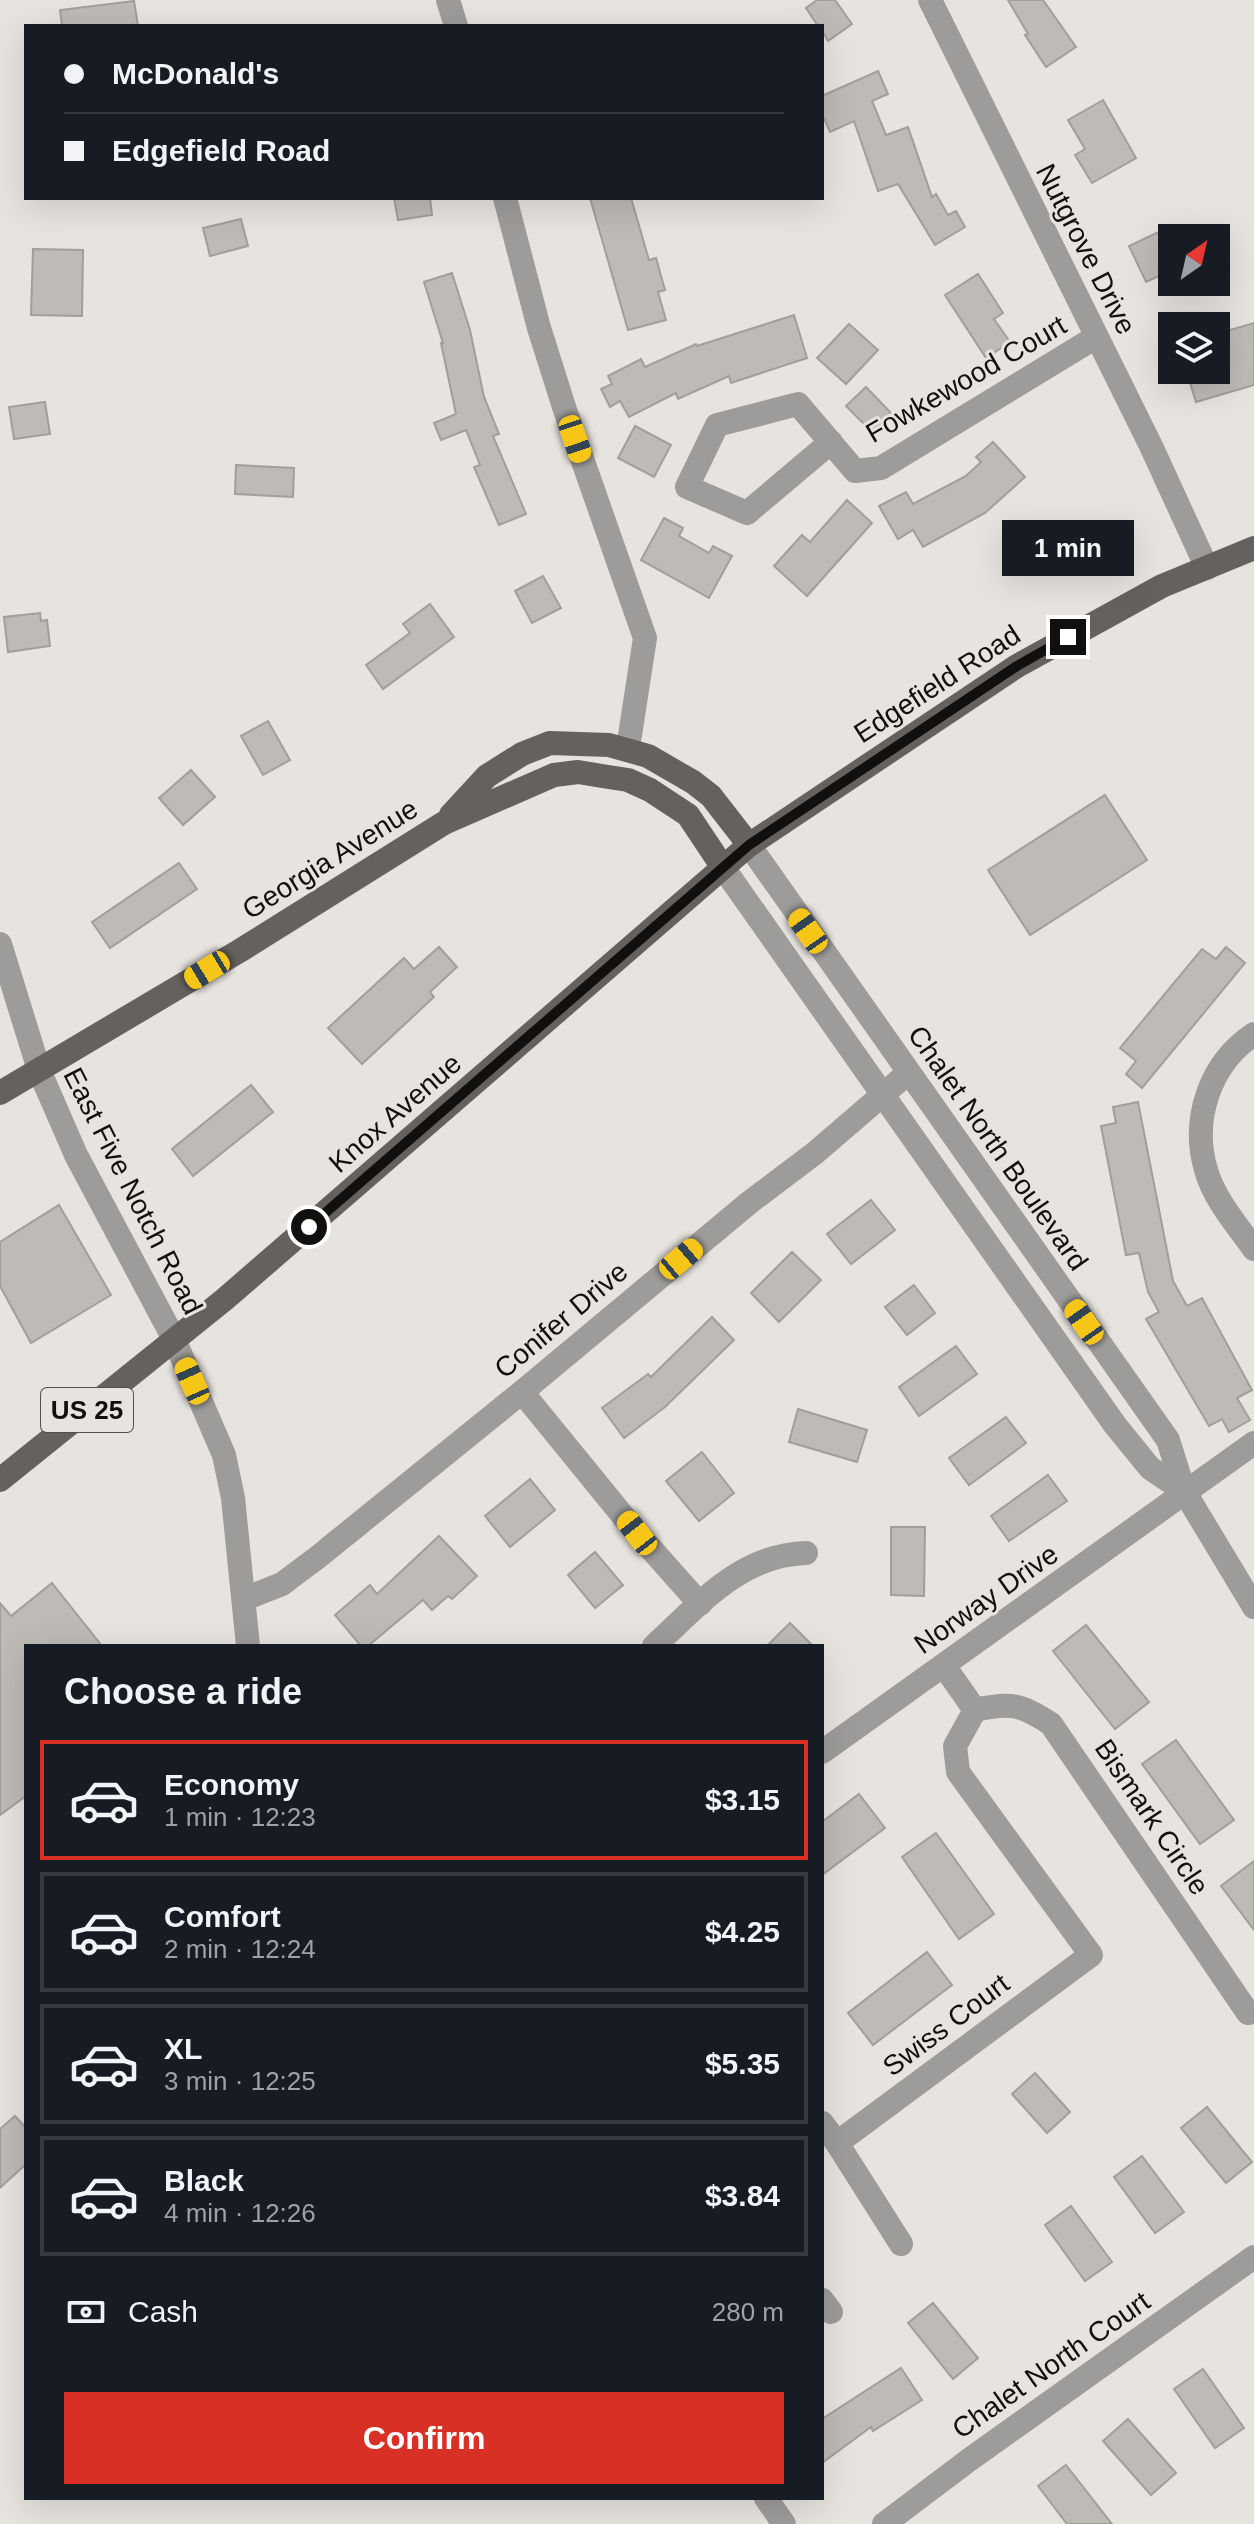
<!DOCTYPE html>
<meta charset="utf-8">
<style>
:root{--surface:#171b24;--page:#242831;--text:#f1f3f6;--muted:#9ea1a6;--line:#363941;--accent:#d93025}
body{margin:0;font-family:Helvetica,sans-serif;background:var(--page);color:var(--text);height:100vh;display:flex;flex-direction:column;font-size:30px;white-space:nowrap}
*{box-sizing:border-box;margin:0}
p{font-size:26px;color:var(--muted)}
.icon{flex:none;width:44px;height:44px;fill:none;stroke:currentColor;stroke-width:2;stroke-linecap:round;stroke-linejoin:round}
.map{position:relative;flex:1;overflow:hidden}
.side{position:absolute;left:24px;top:1644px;width:800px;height:856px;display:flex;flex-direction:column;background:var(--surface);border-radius:0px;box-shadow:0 8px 32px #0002}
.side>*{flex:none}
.banner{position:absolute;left:24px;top:24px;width:800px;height:176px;border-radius:0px;box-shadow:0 8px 32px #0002;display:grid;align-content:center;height:176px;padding:0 40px;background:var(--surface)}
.needle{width:52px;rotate:34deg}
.tools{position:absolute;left:1158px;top:224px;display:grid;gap:16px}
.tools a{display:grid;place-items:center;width:72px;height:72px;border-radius:0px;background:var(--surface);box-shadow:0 8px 32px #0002;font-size:40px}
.end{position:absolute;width:36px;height:36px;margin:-18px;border:10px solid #12100f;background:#fff;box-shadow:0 0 0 4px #fff}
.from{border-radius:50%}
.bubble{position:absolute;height:56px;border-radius:0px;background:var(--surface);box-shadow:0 8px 32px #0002;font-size:26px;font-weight:600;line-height:56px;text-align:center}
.car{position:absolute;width:24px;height:48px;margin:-24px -12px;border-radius:10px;box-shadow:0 0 6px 2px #0007;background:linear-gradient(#f5c518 24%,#345 0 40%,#f5c518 0 76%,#345 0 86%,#f5c518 0)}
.banner b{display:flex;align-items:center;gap:28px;height:76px;font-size:30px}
.banner b+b{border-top:2px solid var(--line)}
.banner i{width:20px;height:20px;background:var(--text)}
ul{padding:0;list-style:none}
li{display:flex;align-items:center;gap:24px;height:120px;margin:0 16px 12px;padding:0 24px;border:4px solid var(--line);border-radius:0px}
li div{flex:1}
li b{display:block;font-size:30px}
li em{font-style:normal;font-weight:600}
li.selected{border-color:var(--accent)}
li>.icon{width:72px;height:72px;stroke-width:1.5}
h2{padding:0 40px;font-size:36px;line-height:96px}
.pay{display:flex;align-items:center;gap:20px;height:88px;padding:0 40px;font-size:30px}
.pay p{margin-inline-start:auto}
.cta{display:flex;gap:16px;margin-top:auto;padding:16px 40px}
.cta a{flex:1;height:92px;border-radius:0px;background:var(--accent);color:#fff;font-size:32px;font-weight:600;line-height:92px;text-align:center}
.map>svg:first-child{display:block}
.building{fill:#bebab6;stroke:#a29e9a;stroke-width:2}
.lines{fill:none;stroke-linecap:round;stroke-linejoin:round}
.minor{stroke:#9e9c9a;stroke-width:24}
.tertiary{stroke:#9e9c9a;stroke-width:24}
.primary{stroke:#64615e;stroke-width:24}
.route{stroke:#12100f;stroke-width:10}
.labels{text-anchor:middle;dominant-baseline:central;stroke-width:6;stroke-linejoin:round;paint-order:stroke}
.shield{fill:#e7e3df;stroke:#524f4d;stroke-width:2}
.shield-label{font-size:26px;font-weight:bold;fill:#12100f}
.street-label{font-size:28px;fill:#12100f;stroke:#e7e3df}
</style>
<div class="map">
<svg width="1254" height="2524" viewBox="0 0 1254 2524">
<rect width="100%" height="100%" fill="#e7e3df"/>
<g class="building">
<path d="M817,0H835L852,24L828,41L822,31V26H818L806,8Z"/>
<path d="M1008,0H1043L1076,47L1046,67L1025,35L1028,34Z"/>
<path d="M134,1L138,26H62L60,10Z"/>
<path d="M878,71L888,94L872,101L886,135L908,127L932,197L936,194L948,215L956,211L965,227L935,245L898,184L878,191L854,121L830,132L822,114V96Z"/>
<path d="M1103,100L1136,158L1092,183L1075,155L1085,149L1068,120Z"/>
<path d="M394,198H430L432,215L398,220Z"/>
<path d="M590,198H631L649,260L656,258L665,290L658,292L666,320L628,330Z"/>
<path d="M241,219L248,246L210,256L203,228Z"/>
<path d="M1165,229L1172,244V270L1146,282L1129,246Z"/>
<path d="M33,249L83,250L82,316L31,315Z"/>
<path d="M452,273L470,330L484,397L499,434L493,436L526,514L499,525L474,467L480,465L466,430L441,440L434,423L456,414L441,343H443L424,282Z"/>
<path d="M978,274L1003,313L994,319L1010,342L986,358L945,295Z"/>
<path d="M794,315L807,358L731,383L729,376L678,399L676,393L629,417L620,401L610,407L601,389L612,384L608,376L641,359L645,367L696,344L697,346Z"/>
<path d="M1254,323V385L1196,402L1186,370H1216V334Z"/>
<path d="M849,324L878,350L846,384L817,358Z"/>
<path d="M866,387L892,414L873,433L846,406Z"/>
<path d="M45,402L50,434L14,439L9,407Z"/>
<path d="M635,426L671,445L654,477L618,458Z"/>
<path d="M993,442L1025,477L985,513L923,547L913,530L898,539L879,506L906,492L913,504L966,476L981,462L976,457Z"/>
<path d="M236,465L294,468L293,497L235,494Z"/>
<path d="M847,500L872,523L807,596L774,566L802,535L810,542Z"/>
<path d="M664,518L683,528L679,536L709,553L713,546L732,556L709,598L641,560Z"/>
<path d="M543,576L561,608L532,623L515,591Z"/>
<path d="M430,604L454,637L383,689L366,665L410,633L403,624Z"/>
<path d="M40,613L41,621L47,620L50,646L8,652L4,617Z"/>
<path d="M268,721L290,760L263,775L241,736Z"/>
<path d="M191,770L215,797L183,825L159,798Z"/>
<path d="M1105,795L1147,860L1030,935L988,870Z"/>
<path d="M179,863L197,889L110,948L92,922Z"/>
<path d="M439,947L457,967L430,992L434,997L362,1064L328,1028L404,958L414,969Z"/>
<path d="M1226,947L1245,963L1142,1088L1126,1074L1136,1061L1120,1048L1202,949L1216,959Z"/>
<path d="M251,1085L273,1112L193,1176L172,1149Z"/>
<path d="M1138,1102L1173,1281L1187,1306L1202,1298L1252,1390L1237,1398L1250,1420L1229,1432L1222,1419L1209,1426L1146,1319L1159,1312L1148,1292L1139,1253L1126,1255L1101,1126L1116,1123L1113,1107Z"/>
<path d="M871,1200L895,1230L851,1264L827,1234Z"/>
<path d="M59,1205L111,1295L31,1343L0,1286V1242Z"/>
<path d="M792,1252L821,1280L779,1322L751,1293Z"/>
<path d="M914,1285L935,1313L907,1335L885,1307Z"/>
<path d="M712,1317L734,1340L665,1407L624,1438L602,1408L648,1374L651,1377Z"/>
<path d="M956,1346L977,1374L919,1416L899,1387Z"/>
<path d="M798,1409L867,1430L857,1462L789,1442Z"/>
<path d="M1006,1417L1026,1443L969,1485L949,1458Z"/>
<path d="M702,1452L734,1493L699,1521L666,1481Z"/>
<path d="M1048,1475L1067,1501L1009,1541L991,1516Z"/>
<path d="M530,1479L555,1510L510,1547L485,1516Z"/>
<path d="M891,1527H925L924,1596L891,1595Z"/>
<path d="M439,1536L477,1576L452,1599L448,1596L432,1610L423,1600L368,1646H361L335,1615L370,1585L377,1594Z"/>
<path d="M595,1552L623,1585L595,1608L568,1575Z"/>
<path d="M52,1583L102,1646H26V1796L0,1815V1603L11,1616Z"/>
<path d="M790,1623L813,1646H767Z"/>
<path d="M1086,1625L1149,1702L1115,1729L1053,1651Z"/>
<path d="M1176,1740L1234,1820L1200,1844L1142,1764Z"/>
<path d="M859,1794L885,1828L822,1875V1822Z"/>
<path d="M936,1833L994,1914L959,1939L902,1857Z"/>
<path d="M1254,1861V1930L1221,1886Z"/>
<path d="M927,1952L952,1985L873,2045L848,2013Z"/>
<path d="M1035,2073L1070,2112L1047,2133L1012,2094Z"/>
<path d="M1207,2107L1252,2162L1226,2183L1181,2128Z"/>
<path d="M15,2116L26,2128V2164L0,2188V2129Z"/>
<path d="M1142,2156L1184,2212L1155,2233L1114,2177Z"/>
<path d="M1071,2206L1112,2262L1085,2281L1045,2225Z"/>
<path d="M933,2303L978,2358L953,2379L908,2323Z"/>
<path d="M901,2368L922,2400L873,2431L871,2427L822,2463V2419Z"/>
<path d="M1203,2369L1244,2428L1215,2448L1174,2389Z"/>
<path d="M1128,2419L1176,2473L1151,2495L1103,2441Z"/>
<path d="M1066,2465L1112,2524H1067L1038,2486Z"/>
</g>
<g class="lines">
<g class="minor">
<path d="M448,0L456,26"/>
<path d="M930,0L1151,446L1207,568"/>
<path d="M505,198L539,328L565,410L645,638L628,748"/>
<path d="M831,442L747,513L687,487L717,425L798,404L855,471L881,468L1096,337"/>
<path d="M749,845L1168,1440L1184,1491L1254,1607"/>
<path d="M722,866L1115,1425L1150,1468L1184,1491"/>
<path d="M1254,1034C1210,1063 1191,1119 1206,1170C1214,1199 1237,1225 1254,1249"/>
<path d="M522,1392L637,1533L700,1604"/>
<path d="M244,1599L282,1584L318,1557L522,1392L750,1202L815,1153L908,1073"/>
<path d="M654,1646C700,1604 740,1555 806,1553"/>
<path d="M975,1710C1010,1702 1021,1704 1051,1724L1248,2013"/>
<path d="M822,1752L1254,1443"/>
<path d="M822,2123L837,2143L901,2244"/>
<path d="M837,2143L1091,1955L958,1772L955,1746L975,1710L944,1666"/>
<path d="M822,2300L831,2312"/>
<path d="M884,2524L969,2460L1254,2257"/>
</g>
<g class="tertiary">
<path d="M0,944L39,1070L76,1155L174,1339L224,1455L233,1498L248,1646"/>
<path d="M766,2498L784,2524"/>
</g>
<g class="primary">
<path d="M451,815L487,776L522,754L550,743L609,745L648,756L693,782L711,796L749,845"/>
<path d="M0,1093L241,950L444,823L554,775L578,772L602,776L628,780L650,790L688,815L722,866"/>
<path d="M0,1480L225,1299L749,845L1017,666L1162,586L1254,548"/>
</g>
</g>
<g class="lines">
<path class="route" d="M309,1227L749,845L1017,666L1068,637"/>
</g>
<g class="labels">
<rect class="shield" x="41" y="1388" width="92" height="44" rx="6"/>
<g class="shield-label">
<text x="87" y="1410">US 25</text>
</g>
<g class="street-label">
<text transform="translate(1086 249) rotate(63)">Nutgrove Drive</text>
<text transform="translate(966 379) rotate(-30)">Fowkewood Court</text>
<text transform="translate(937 684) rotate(-33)">Edgefield Road</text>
<text transform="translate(330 859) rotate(-32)">Georgia Avenue</text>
<text transform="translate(395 1113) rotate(-41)">Knox Avenue</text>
<text transform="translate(998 1148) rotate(55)">Chalet North Boulevard</text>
<text transform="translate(133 1191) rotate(63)">East Five Notch Road</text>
<text transform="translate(561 1320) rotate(-40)">Conifer Drive</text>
<text transform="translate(986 1599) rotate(-35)">Norway Drive</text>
<text transform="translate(1152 1817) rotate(56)">Bismark Circle</text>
<text transform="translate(946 2025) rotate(-37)">Swiss Court</text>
<text transform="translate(1051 2365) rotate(-35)">Chalet North Court</text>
</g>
</g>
</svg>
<div class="tools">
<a><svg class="needle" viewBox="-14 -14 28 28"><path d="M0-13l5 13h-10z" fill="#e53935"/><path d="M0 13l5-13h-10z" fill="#9ea1a6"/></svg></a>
<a><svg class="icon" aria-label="layers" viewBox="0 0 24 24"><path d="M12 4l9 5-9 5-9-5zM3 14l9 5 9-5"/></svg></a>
</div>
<i class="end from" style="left:309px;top:1227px"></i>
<i class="end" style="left:1068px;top:637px"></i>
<div class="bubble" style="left:1002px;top:520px;width:132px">1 min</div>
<i class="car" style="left:575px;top:439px;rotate:161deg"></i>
<i class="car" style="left:808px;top:931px;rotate:325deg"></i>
<i class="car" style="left:207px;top:970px;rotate:239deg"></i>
<i class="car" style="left:681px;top:1259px;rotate:50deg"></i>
<i class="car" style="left:1084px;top:1322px;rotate:325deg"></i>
<i class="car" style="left:192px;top:1381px;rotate:336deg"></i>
<i class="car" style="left:637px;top:1533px;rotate:322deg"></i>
<div class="banner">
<b><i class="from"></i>McDonald's</b>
<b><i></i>Edgefield Road</b>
</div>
<section class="side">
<h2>Choose a ride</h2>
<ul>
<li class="selected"><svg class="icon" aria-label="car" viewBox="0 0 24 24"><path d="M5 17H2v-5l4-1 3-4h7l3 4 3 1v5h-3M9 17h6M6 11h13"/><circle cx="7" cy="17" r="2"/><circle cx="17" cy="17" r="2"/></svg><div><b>Economy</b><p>1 min · 12:23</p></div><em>$3.15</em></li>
<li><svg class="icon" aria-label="car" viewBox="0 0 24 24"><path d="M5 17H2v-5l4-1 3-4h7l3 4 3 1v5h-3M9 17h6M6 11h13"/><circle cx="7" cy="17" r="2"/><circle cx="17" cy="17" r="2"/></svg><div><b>Comfort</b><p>2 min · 12:24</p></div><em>$4.25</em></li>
<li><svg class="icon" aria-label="car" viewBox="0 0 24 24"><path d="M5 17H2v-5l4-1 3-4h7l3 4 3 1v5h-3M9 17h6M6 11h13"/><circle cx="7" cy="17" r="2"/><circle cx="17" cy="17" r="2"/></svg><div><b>XL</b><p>3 min · 12:25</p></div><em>$5.35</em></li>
<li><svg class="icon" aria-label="car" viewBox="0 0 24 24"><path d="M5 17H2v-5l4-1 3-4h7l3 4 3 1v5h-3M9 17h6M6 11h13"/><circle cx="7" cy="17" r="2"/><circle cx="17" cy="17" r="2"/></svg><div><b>Black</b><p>4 min · 12:26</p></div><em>$3.84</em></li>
</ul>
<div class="pay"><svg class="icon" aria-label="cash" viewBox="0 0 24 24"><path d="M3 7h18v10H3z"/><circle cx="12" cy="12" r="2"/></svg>Cash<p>280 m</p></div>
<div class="cta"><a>Confirm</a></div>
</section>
</div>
